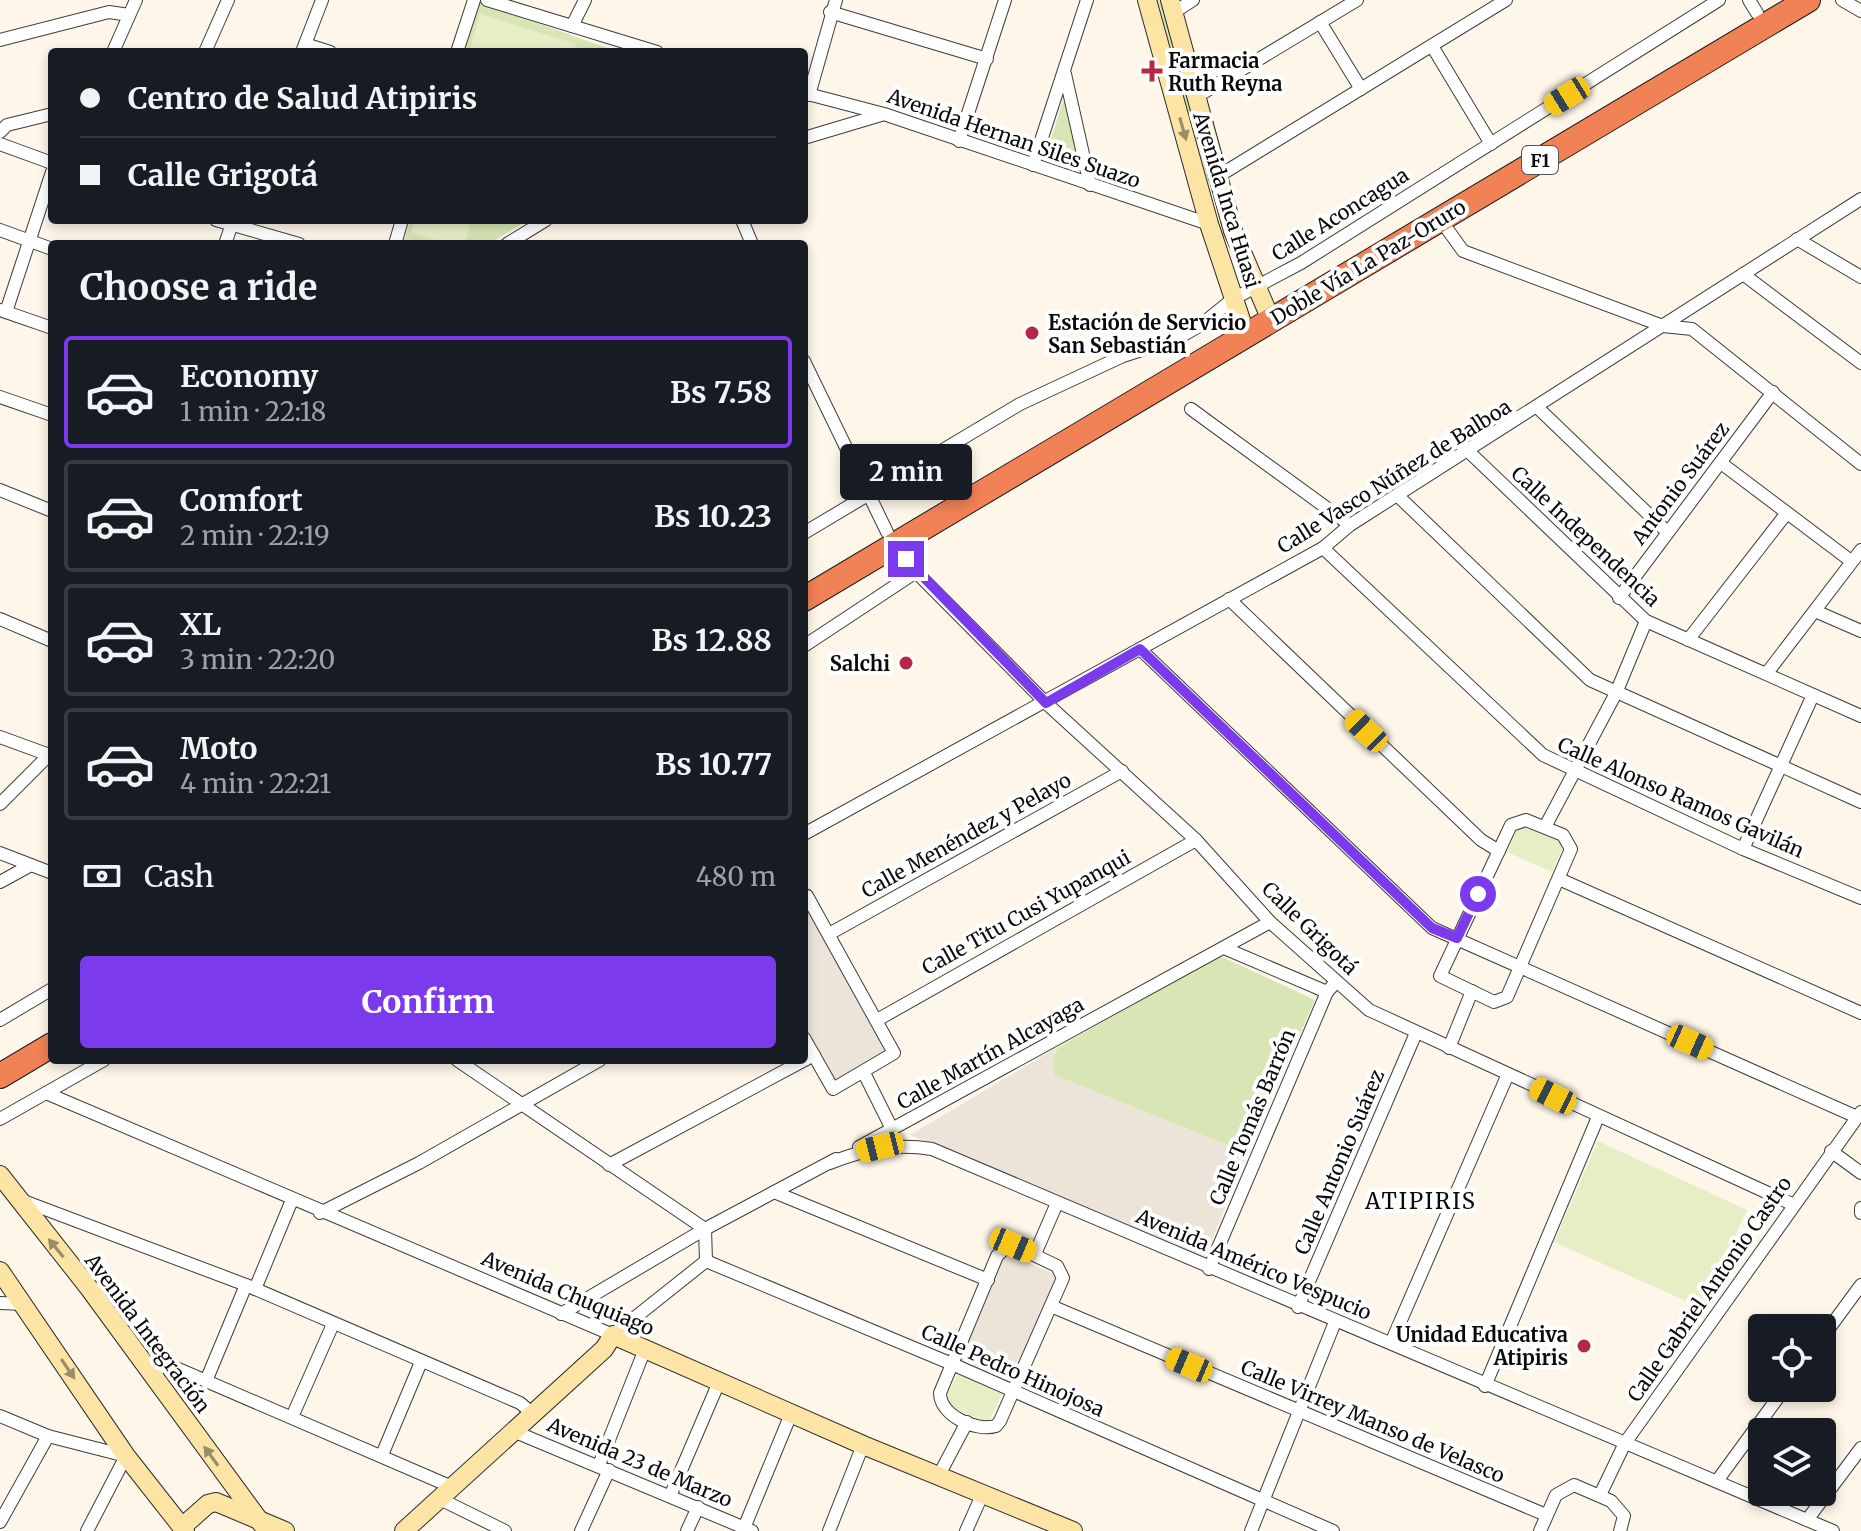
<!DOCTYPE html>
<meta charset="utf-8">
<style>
:root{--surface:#171b24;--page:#20242c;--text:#f1f3f6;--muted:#9ea1a6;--line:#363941;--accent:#7c3aed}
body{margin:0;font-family:Merriweather,serif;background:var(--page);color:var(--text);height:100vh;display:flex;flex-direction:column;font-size:30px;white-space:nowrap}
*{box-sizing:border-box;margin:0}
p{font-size:26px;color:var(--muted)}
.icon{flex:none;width:44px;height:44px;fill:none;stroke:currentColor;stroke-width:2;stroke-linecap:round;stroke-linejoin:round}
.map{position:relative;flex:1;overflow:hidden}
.panel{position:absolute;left:48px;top:240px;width:760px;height:824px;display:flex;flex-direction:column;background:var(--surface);border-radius:8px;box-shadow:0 4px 12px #0003}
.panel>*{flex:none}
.top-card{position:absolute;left:48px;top:48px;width:760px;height:176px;border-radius:8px;box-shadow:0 4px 12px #0003;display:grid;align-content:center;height:176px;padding:0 32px;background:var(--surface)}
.fabs{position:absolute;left:1748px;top:1314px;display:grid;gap:16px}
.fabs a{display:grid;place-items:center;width:88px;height:88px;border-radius:8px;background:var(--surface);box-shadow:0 4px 12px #0003;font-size:40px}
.end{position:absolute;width:36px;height:36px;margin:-18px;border:10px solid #7c3aed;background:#fff;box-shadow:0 0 0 4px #fff}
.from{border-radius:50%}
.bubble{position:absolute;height:56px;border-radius:8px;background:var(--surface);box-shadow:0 4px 12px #0003;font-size:26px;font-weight:700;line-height:56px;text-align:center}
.car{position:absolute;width:24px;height:48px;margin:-24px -12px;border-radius:10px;box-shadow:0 0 6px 2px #0007;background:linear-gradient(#f5c518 24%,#345 0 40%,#f5c518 0 76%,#345 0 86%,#f5c518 0)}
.top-card b{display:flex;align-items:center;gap:28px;height:76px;font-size:30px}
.top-card b+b{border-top:2px solid var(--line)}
.top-card i{width:20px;height:20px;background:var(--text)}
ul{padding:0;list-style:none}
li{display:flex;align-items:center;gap:24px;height:112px;margin:0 16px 12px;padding:0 16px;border:4px solid var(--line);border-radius:8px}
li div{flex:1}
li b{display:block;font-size:30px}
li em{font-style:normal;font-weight:700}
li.on{border-color:var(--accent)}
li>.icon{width:72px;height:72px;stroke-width:1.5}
h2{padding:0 32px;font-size:36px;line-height:96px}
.pay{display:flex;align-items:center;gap:20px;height:88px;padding:0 32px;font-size:30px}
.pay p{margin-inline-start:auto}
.cta{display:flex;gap:16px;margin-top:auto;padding:16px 32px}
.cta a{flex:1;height:92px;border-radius:8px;background:var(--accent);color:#fff;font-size:32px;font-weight:700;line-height:92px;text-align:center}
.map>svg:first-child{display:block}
.green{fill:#d7e6b4}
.pitch{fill:#e7eec6}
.plaza{fill:#ece4d9}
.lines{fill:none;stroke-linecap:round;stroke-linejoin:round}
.street-casing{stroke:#3d3d3d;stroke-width:14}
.secondary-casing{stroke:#2c2c2c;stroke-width:20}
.highway-casing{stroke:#1b1b1b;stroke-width:26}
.street{stroke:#fff;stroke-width:12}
.secondary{stroke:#fce4a5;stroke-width:18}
.highway{stroke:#f08255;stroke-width:24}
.oneway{fill:#9b8d67}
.route{stroke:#7c3aed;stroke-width:10}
.poi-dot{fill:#b42846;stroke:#fff;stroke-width:3}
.labels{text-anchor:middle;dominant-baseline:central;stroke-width:8;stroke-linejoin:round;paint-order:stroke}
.shield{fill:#fff;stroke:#545454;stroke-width:2}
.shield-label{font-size:18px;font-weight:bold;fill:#0a0a0a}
.poi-label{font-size:20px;font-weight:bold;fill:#0a0a0a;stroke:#fff;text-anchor:start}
.street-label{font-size:20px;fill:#0a0a0a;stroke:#fff}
.neighbourhood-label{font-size:22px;letter-spacing:2px;fill:#0a0a0a;stroke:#fff}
</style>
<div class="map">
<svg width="1861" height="1531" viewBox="0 0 1861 1531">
<rect width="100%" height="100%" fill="#fef6e8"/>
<g class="green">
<path d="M1155,0H1164L1211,180L1208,184L1204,182Z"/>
<path d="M477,1L615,51V52H462Z"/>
<path d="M1063,101H1067L1081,168L1051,157L1047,151Z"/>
<path d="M410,220H528L488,244H403Z"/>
<path d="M1220,956L1315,1000L1247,1153L1054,1075L1052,1061L1057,1048Z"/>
</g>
<g class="pitch">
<path d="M480,14L576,44L574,52H469Z"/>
<path d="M415,220H472L464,244H448L411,232Z"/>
<path d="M1520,824L1564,844L1552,872L1507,852Z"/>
<path d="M1598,1141L1747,1210L1702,1308L1554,1242Z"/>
<path d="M957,1374L1002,1393L989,1423L944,1404Z"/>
</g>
<g class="plaza">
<path d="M804,898L894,1053L833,1089L804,1038Z"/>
<path d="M1056,1048L1052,1061L1054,1075L1247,1153L1204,1260L910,1135Z"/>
<path d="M1001,1251L1063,1278L1014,1392L952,1364Z"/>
</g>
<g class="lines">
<g class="street-casing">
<g id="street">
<path d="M487,0L657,52"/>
<path d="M1749,0L1757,13"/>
<path d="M1842,0L1861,11"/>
<path d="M830,12L987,59"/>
<path d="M1173,13L1193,0"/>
<path d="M1320,22L1361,89"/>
<path d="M572,26L585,0"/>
<path d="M0,40L109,12L129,15"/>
<path d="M305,44L330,52"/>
<path d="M1432,46L1491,144"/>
<path d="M113,52L136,0"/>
<path d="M205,52L228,0"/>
<path d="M302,52L322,0"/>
<path d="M457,52L474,0"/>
<path d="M1065,74L1090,185"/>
<path d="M804,93L884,114L1209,224"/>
<path d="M809,95L836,0"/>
<path d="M1196,97L1357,0"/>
<path d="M0,132L7,125L52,114"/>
<path d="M804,138L881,115"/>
<path d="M959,141L1005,0"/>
<path d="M0,144L52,163"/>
<path d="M1033,165L1087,0"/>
<path d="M1217,177L1506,0"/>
<path d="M1440,219L1463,251L1663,326L1692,329L1861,464"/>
<path d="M216,220L299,244"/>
<path d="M742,220L752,244"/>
<path d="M0,230L52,249"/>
<path d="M1797,239L1861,277"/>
<path d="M225,244L233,221"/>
<path d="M395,244L402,220"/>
<path d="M507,244L546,220"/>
<path d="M1743,274L1861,363"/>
<path d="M0,310L52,328"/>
<path d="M6,312L52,172"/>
<path d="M804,361L887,532"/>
<path d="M0,397L52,415"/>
<path d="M1538,408L1666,531"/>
<path d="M1191,409L1350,525"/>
<path d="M1468,451L1646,621L1861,716"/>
<path d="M1721,463L1851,561"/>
<path d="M0,490L52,511"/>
<path d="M1397,495L1590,680L1861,802"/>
<path d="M804,533L1020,404L1123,356L1178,338L1201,325L1233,299L1301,263L1719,0"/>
<path d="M896,545L916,572L1046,703L1196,840L1270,922L1369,1010L1792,1204"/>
<path d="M1323,548L1543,755L1743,849L1861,898"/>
<path d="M1619,598L1773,392"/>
<path d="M1229,599L1481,840L1499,851"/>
<path d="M1815,611L1861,631"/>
<path d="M0,619L52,641"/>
<path d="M1688,640L1786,514"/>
<path d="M804,646L916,572"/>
<path d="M1140,649L1432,928L1857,1117"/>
<path d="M1767,673L1861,550"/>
<path d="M0,737L52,756"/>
<path d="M0,804L52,752"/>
<path d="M1526,820L1563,835L1571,849L1507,997L1494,1002L1440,976L1511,825Z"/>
<path d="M1545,827L1616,693L1646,621"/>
<path d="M804,834L1323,548L1350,525L1861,199"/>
<path d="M1743,849L1813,695"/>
<path d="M0,853L52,873"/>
<path d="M1559,879L1861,1013"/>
<path d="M0,882L31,865"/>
<path d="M804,897L807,896L894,1053L833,1089L804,1038"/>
<path d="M829,934L1122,771"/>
<path d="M1224,948L1327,992"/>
<path d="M0,1020L52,989"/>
<path d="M877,1020L1196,840"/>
<path d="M1449,1048L1472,991"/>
<path d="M457,1060L705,1229L706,1261L952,1364L1333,1531"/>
<path d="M864,1073L892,1129"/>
<path d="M46,1093L613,1335L706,1261"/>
<path d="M0,1119L104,1060"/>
<path d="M859,1147L1270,922"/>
<path d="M1831,1151L1861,1173"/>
<path d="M830,1163C865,1149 895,1143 932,1149L1833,1531"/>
<path d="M609,1165L814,1055"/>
<path d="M774,1192L988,1280"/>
<path d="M21,1200L246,1285L520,1403L532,1413"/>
<path d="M1861,1208V1213"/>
<path d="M320,1213L419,1163L600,1060"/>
<path d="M1013,1245L1057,1266L1063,1278L1000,1421L996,1426C975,1432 940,1415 940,1393L997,1256L1007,1246Z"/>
<path d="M1035,1254L1057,1203"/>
<path d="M1209,1269L1327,992L1335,983"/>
<path d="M255,1289L292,1200"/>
<path d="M0,1303L24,1304"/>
<path d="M1051,1306L1546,1515"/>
<path d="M1298,1307L1416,1033"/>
<path d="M561,1314L705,1229L836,1159"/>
<path d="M1822,1338L1861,1285"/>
<path d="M1391,1343L1508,1074"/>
<path d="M149,1371L169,1365L452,1487"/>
<path d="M206,1381L246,1285"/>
<path d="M1485,1386L1598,1117"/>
<path d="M0,1416L48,1436L126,1456L87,1531"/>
<path d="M292,1417L333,1324"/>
<path d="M513,1431L752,1531"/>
<path d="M382,1455L421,1362"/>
<path d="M599,1465L645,1349"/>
<path d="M939,1475L967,1422"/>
<path d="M1717,1481L1785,1388"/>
<path d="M671,1494L719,1382"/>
<path d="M1600,1495L1625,1443L1861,1112"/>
<path d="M440,1499L505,1531"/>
<path d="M1807,1520L1861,1448"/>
<path d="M0,1522L48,1436"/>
<path d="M744,1528L791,1414"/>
<path d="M581,1531L609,1470"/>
<path d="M687,1531L698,1507"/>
<path d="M829,1531L863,1445"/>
<path d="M966,1531L983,1493"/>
<path d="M1251,1531L1335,1322"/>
<path d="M1540,1531L1556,1495L1574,1485L1611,1501L1624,1516L1620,1531"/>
</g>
</g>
<g class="secondary-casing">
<g id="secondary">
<path d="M1147,0L1209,224L1241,320"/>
<path d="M1170,0L1233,231L1271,320"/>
<path d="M0,1175L89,1288L267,1531"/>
<path d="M0,1271L126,1456L185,1531"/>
<path d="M182,1527L208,1504L216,1502L285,1531"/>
<path d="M404,1531L604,1349L613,1335L863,1445L1073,1531"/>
</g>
</g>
<g class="highway-casing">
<g id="highway">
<path d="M804,599L1808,0"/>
<path d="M0,1076L52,1045"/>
</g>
</g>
<use href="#street" class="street"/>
<use href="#secondary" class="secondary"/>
<use href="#highway" class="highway"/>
</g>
<defs><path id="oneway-solid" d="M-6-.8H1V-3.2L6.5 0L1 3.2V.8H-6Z" transform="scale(2)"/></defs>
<g class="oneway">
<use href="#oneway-solid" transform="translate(1183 129) rotate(74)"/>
<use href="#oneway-solid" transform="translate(56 1248) rotate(-129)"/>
<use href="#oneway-solid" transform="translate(68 1369) rotate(56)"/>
<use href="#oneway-solid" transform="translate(211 1456) rotate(-126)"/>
</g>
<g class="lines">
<path class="route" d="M906,559L1046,703L1140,649L1432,928L1457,938L1478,894"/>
</g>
<g class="poi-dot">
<path d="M1148 59h8v8h8v8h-8v8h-8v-8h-8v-8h8z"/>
<circle cx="1032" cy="333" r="8"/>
<circle cx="906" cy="663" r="8"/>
<circle cx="1584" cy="1346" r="8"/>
</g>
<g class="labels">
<rect class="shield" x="1522" y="146" width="36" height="28" rx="6"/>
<g class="shield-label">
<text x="1540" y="160">F1</text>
</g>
<g class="poi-label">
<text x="1168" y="60">Farmacia<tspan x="1168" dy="23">Ruth Reyna</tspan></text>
<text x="1048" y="322">Estación de Servicio<tspan x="1048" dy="23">San Sebastián</tspan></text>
<text x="890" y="663" text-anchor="end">Salchi</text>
<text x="1568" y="1334" text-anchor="end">Unidad Educativa<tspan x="1568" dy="23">Atipiris</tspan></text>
</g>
<g class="street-label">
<text transform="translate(1014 138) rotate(19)">Avenida Hernan Siles Suazo</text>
<text transform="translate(1227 200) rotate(73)">Avenida Inca Huasi</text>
<text transform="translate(1340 214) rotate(-32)">Calle Aconcagua</text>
<text transform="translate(1368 262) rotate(-31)">Doble Vía La Paz-Oruro</text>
<text transform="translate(1394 476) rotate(-32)">Calle Vasco Núñez de Balboa</text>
<text transform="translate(1680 483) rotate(-53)">Antonio Suárez</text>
<text transform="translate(1586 536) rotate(43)">Calle Independencia</text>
<text transform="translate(1681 797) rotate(24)">Calle Alonso Ramos Gavilán</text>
<text transform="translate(966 835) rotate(-29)">Calle Menéndez y Pelayo</text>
<text transform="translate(1026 912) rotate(-29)">Calle Titu Cusi Yupanqui</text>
<text transform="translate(1310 928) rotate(44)">Calle Grigotá</text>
<text transform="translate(990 1053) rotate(-29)">Calle Martín Alcayaga</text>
<text transform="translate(1252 1117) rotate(-67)">Calle Tomás Barrón</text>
<text transform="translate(1339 1162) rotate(-67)">Calle Antonio Suárez</text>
<text transform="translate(1254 1264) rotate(23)">Avenida Américo Vespucio</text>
<text transform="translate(1709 1289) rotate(-55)">Calle Gabriel Antonio Castro</text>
<text transform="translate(568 1293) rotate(23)">Avenida Chuquiago</text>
<text transform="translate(148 1333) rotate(53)">Avenida Integración</text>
<text transform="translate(1013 1370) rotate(24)">Calle Pedro Hinojosa</text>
<text transform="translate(1373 1421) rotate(23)">Calle Virrey Manso de Velasco</text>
<text transform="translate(640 1462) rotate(23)">Avenida 23 de Marzo</text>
</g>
<g class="neighbourhood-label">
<text x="1421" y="1201">ATIPIRIS</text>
</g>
</g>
</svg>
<div class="fabs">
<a><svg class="icon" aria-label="locate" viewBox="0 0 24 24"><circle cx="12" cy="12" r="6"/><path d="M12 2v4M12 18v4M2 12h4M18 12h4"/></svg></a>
<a><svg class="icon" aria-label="layers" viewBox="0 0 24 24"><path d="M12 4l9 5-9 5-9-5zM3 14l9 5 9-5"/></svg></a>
</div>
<i class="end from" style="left:1478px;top:894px"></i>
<i class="end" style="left:906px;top:559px"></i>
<div class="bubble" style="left:840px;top:444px;width:132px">2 min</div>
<i class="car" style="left:1567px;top:96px;rotate:238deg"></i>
<i class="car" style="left:1366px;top:731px;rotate:314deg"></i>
<i class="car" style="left:1690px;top:1042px;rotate:114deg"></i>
<i class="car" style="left:1553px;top:1096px;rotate:296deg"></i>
<i class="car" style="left:880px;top:1147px;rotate:256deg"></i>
<i class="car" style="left:1013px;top:1245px;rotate:113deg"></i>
<i class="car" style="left:1189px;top:1365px;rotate:293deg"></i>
<div class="top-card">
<b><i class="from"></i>Centro de Salud Atipiris</b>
<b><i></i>Calle Grigotá</b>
</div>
<section class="panel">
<h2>Choose a ride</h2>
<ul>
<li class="on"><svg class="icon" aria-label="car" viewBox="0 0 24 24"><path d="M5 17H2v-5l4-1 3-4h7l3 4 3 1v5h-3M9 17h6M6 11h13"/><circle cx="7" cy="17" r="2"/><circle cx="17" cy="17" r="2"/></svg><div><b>Economy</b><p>1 min · 22:18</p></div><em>Bs 7.58</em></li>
<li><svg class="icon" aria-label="car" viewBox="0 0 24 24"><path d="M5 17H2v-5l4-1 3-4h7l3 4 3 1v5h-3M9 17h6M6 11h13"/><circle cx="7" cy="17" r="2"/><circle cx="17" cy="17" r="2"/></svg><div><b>Comfort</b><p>2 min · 22:19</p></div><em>Bs 10.23</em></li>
<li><svg class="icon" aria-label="car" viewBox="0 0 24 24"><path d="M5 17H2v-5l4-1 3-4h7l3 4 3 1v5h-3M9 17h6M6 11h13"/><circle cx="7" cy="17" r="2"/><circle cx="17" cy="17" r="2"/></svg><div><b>XL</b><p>3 min · 22:20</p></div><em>Bs 12.88</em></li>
<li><svg class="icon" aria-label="car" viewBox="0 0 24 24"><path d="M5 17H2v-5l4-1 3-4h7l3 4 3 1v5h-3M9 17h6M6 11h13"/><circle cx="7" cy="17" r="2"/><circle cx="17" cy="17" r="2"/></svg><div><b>Moto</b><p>4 min · 22:21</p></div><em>Bs 10.77</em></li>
</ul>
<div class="pay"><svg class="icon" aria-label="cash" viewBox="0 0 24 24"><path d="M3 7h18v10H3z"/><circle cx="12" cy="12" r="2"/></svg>Cash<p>480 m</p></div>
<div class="cta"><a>Confirm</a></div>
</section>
</div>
